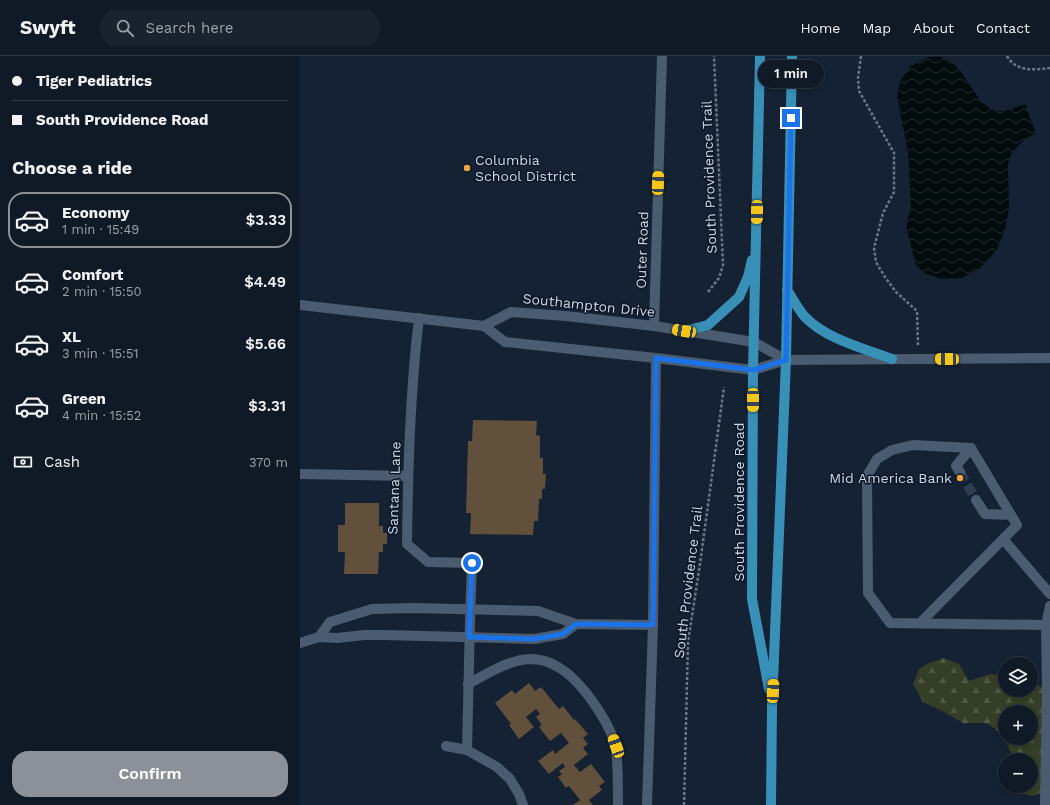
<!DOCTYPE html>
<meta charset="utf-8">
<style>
:root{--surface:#0f1a26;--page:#18232e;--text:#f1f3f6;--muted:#9ba1a7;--line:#2f3843;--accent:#8c9099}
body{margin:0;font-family:"Work Sans",sans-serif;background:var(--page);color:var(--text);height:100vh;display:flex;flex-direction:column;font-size:15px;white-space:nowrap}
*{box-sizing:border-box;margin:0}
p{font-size:13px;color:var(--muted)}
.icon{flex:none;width:22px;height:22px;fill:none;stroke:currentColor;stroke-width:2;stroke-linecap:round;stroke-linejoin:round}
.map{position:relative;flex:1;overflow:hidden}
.sheet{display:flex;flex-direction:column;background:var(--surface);width:300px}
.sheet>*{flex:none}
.guide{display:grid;align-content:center;height:88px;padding:0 12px;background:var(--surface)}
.tools{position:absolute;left:698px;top:601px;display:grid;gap:8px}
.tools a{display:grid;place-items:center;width:40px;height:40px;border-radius:50%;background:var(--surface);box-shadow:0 2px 6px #0003,0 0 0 1px var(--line);font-size:20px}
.end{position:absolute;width:18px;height:18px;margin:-9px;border:5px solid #1a73e8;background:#fff;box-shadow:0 0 0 2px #fff}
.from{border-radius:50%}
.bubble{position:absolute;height:28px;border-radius:14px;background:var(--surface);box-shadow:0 2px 6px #0003,0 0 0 1px var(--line);font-size:13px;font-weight:600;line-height:28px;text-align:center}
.car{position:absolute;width:12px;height:24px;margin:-12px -6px;border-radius:5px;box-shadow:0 0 3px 1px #0007;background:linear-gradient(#f5c518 24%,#345 0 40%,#f5c518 0 76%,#345 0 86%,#f5c518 0)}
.guide b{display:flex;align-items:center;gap:14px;height:38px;font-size:15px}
.guide b+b{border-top:1px solid var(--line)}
.guide i{width:10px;height:10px;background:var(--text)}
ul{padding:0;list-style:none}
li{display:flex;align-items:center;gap:12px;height:56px;margin:0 8px 6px;padding:0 4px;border:2px solid transparent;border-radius:16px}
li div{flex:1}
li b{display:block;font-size:15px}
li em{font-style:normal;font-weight:600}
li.current{border-color:var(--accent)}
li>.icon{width:36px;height:36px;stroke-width:1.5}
h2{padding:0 12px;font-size:18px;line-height:48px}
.pay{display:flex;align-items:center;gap:10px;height:44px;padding:0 12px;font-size:15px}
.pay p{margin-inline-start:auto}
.primary-button{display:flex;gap:8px;margin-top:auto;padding:8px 12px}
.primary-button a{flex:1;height:46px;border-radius:16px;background:var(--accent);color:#fff;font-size:16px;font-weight:600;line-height:46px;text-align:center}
header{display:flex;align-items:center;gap:24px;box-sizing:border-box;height:56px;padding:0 20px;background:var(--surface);border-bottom:1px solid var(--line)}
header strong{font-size:19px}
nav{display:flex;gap:22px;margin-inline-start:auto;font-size:14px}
.search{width:280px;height:36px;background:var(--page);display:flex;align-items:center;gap:10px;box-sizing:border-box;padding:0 14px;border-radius:16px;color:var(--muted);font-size:15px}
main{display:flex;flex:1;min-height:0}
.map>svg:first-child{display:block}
.forest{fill:url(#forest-firs);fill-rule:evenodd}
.water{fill:url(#water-waves)}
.building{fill:#61503c}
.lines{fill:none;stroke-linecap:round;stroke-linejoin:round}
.minor-tunnel{stroke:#303d4e;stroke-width:10;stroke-dasharray:10 5;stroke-linecap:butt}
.path{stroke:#6b7786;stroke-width:2.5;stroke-dasharray:3 2;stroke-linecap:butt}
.minor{stroke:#4c5c70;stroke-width:10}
.major{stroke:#3890b7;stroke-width:10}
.route{stroke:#1a73e8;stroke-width:5}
.poi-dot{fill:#f3a442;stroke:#0b1829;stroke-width:1.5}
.labels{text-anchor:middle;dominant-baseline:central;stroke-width:3;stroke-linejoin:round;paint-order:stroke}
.poi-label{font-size:14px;fill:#cfd8e4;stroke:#0b1829;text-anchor:start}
.street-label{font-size:14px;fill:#cfd8e4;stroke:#0b1829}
</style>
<header>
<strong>Swyft</strong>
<div class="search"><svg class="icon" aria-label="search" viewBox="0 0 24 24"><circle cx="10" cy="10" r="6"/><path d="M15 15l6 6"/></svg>Search here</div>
<nav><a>Home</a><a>Map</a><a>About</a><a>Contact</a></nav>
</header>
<main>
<section class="sheet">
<div class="guide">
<b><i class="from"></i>Tiger Pediatrics</b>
<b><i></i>South Providence Road</b>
</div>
<h2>Choose a ride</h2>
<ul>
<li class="current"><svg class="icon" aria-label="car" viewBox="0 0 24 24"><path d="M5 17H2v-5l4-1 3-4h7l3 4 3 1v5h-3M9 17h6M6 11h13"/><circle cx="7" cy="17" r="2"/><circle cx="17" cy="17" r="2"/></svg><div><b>Economy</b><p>1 min · 15:49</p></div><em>$3.33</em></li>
<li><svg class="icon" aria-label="car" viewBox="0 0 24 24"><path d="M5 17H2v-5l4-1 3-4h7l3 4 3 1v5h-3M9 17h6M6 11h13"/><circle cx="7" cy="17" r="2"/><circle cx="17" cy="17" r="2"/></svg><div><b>Comfort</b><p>2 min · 15:50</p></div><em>$4.49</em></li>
<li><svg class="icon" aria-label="car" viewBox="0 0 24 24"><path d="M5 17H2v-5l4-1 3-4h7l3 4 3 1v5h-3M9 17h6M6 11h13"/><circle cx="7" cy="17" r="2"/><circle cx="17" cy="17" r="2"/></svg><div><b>XL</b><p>3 min · 15:51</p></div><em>$5.66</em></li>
<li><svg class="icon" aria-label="car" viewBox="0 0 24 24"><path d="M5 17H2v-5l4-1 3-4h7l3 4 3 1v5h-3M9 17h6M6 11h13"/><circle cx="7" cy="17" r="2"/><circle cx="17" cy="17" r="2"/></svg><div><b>Green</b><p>4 min · 15:52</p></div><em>$3.31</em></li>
</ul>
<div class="pay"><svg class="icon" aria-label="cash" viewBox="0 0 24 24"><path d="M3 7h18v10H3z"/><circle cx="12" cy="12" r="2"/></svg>Cash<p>370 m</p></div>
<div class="primary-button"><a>Confirm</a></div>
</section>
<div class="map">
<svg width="750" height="749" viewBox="0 0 750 749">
<defs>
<pattern id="forest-firs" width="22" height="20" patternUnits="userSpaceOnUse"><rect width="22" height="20" fill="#353e26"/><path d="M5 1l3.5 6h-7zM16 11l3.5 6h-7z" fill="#515945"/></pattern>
<pattern id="water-waves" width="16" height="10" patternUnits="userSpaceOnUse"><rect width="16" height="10" fill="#000b0d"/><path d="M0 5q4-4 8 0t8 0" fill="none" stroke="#242e30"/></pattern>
</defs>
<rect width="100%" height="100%" fill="#142233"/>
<path class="forest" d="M644,602L659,608L669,625L690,618L703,619L705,618V634H731V627L742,631L748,741L740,738L732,740L717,736L710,731V730H731V704H712V700L704,680L687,667H663L644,656L623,646L613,628L619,613L629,607ZM705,656H731V682H705Z"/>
<path class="water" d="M628,1C632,1 639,0 643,2C667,7 676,60 704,55C711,54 718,50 725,48L736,77L725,83L712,96L708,108L709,153L705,174L696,195L680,212L662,222L642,223L626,218L616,209L607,174V165L611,153L608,95L597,41L600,25L611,10Z"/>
<g class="building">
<path d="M173,364L237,365L236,379L240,380V402H243V418H246L245,433H242V443H239L238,465H234L233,479L170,478L171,457H166L168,385H172Z"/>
<path d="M45,447H79V470H83V477H87V488H83V496H79L78,518H44L45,496H38V469H45Z"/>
<path d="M229,627L235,635L241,631L259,653L263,650L274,664L275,663L288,678L283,682L288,688L283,692L288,698L274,709L280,716L291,708L305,726L299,730L302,734L289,744L293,749H273L280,744L269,730L266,732L258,721L262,718L259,715L265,711L263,707L249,718L238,705L253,694L255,698L269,687L261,677L250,685L239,671L242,669L236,661L240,658L236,653L226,661L234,671L219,683L209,669L211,668L195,647L212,634L215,638Z"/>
</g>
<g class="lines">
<path class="minor-tunnel" d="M660,416L676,444"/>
<g class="path">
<path d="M561,0L558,22L559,35L594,97V136L583,157L574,192L576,206L585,221L596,236L617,255L618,290"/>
<path d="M707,0C716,16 734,14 750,12"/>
<path d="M408,236L419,222L423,209L414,0"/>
<path d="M384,749L388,586L400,508L424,331"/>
</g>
<g class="minor">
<path d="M0,249L184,270L205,286L356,302L453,314L486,304L750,302"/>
<path d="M119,262C110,337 108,412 107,488L128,506L172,507L170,564L167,694"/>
<path d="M184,270L211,256L266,260L354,270L454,286L486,304"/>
<path d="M354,270L362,0"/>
<path d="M660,416L656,410L671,392"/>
<path d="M0,418L108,420"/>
<path d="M676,444L685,458L711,459"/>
<path d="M703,483L750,538"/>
<path d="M620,567L717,469L671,392L613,389L592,394L577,403L567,420L568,537L590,567L746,569L747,640L745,749"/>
<path d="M746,569L750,550"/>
<path d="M19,581L30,566L72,553L112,552L238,555L276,568L353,569"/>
<path d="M0,587L19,581L37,582L65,579H84L234,583L263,578L276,568"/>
<path d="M168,628C187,618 208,604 230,603C240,603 250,606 258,611C281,624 308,664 315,688C317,693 316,699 317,703C318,719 318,734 318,749"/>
<path d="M146,690L167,694L197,711L210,723L219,738L223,749"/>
<path d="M347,749L353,569L356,302"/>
</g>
<g class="major">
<path d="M460,0L453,314L452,543L469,633"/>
<path d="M487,234C493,243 498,253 505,261C526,283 563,292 592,303"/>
<path d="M384,275L408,269L439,241L448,221L452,204"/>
<path d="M471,749L472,651L486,304L492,0"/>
</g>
</g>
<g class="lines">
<path class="route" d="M172,507L169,581L234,583L263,578L276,568L353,569L356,302L454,314L486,304L491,62"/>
</g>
<g class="poi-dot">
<circle cx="167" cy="112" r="4"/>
<circle cx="660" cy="422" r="4"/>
</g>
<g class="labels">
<g class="poi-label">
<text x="175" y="104">Columbia<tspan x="175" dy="16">School District</tspan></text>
<text x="652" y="422" text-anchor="end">Mid America Bank</text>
</g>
<g class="street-label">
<text transform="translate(409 121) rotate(-92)">South Providence Trail</text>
<text transform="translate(342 194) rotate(-88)">Outer Road</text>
<text transform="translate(289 249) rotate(6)">Southampton Drive</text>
<text transform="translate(94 432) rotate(-88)">Santana Lane</text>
<text transform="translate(439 446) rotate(-90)">South Providence Road</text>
<text transform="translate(388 526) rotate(-83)">South Providence Trail</text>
</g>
</g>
</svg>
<div class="tools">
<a><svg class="icon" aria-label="layers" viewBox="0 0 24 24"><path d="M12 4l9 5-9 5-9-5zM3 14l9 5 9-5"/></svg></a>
<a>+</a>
<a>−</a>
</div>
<i class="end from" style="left:172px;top:507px"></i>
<i class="end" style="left:491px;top:62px"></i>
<div class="bubble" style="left:458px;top:4px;width:66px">1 min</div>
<i class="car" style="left:358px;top:127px;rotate:2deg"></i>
<i class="car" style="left:457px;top:156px;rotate:181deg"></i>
<i class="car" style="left:384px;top:275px;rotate:280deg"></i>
<i class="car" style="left:647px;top:303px;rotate:271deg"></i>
<i class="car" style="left:453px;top:344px;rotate:180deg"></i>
<i class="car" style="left:473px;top:635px;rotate:3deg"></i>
<i class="car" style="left:316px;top:690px;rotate:340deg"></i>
</div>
</main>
